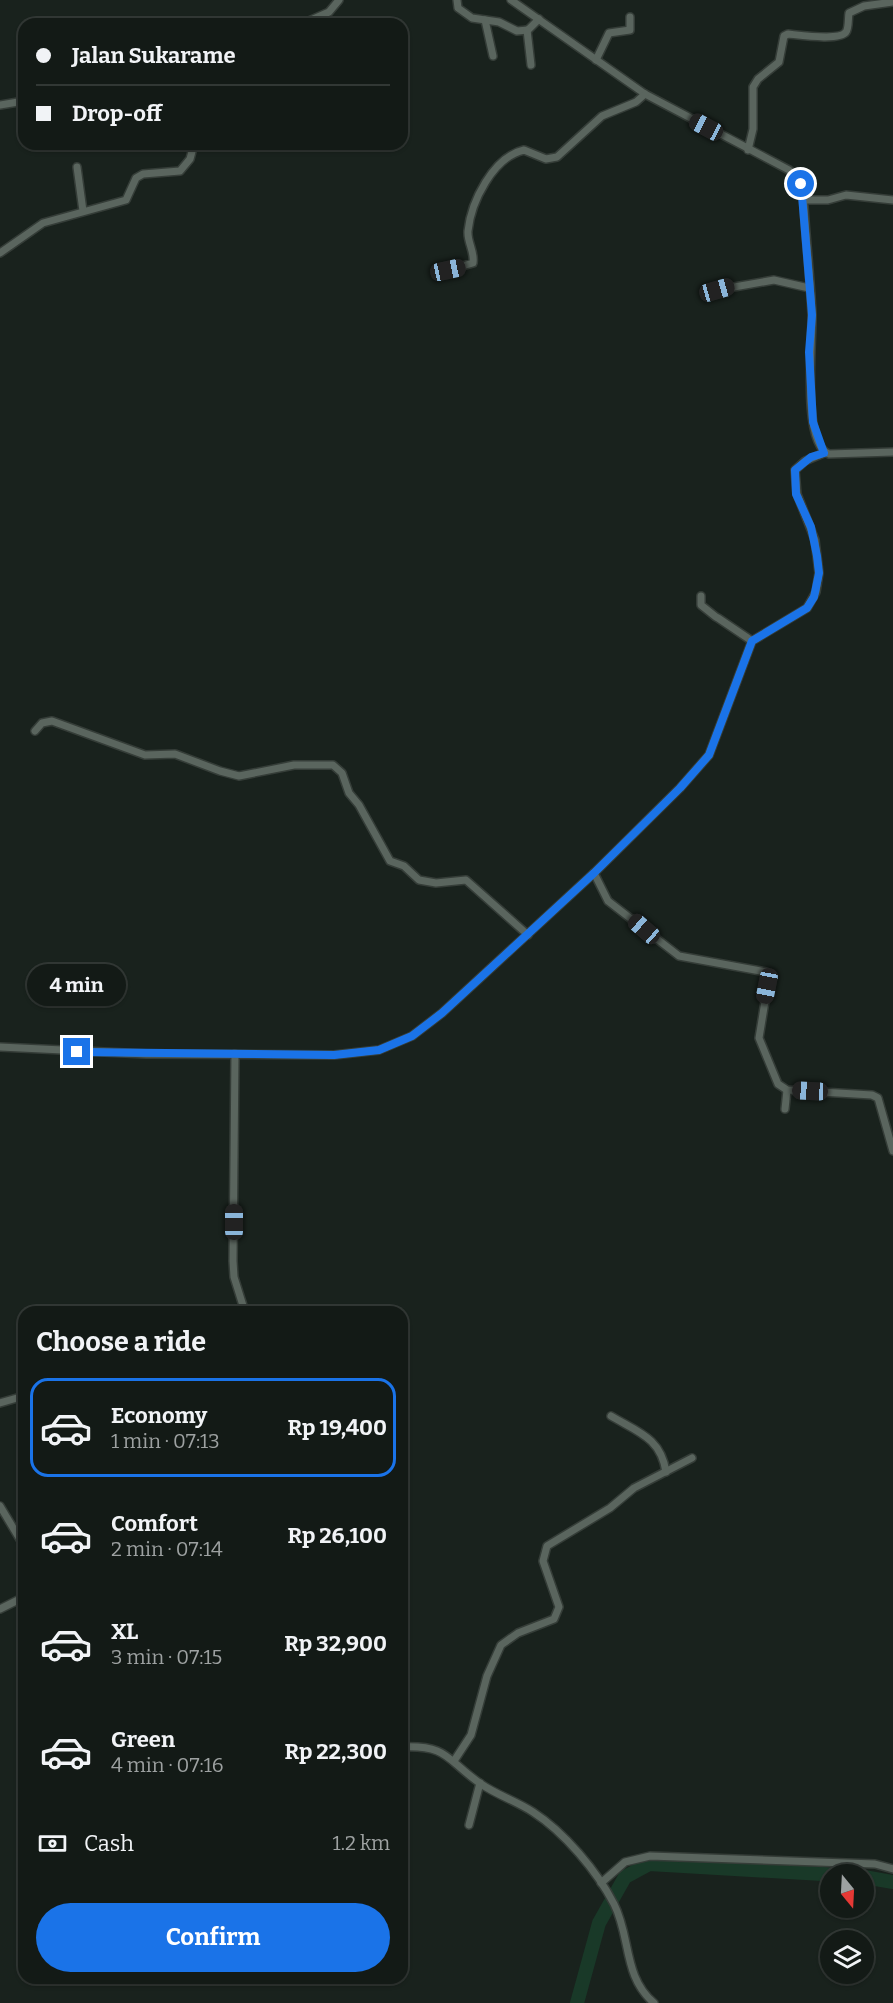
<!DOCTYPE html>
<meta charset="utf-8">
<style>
:root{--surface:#131a16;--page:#202723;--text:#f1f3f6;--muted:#9da1a1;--line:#323835;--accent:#1a73e8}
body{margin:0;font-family:Bitter,serif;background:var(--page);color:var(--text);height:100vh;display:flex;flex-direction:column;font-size:22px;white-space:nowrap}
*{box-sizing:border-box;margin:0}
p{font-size:20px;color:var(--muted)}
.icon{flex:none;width:33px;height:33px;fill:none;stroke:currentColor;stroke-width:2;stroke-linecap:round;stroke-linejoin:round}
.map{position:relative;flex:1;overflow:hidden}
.drawer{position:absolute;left:18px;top:1306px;width:390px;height:678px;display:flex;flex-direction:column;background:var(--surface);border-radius:18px;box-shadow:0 2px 4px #0004,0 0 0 2px var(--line)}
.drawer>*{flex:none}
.top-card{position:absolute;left:18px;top:18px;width:390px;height:132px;border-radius:18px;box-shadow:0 2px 4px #0004,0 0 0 2px var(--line);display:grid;align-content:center;height:132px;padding:0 18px;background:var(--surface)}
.needle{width:39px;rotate:162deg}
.buttons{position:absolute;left:820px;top:1864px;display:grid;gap:12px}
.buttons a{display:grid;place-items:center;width:54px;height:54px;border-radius:50%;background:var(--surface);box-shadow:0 2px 4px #0004,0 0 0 2px var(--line);font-size:30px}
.end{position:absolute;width:27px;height:27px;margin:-14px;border:8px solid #1a73e8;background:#fff;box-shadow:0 0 0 3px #fff}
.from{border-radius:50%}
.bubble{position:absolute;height:42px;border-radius:21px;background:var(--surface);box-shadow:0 2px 4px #0004,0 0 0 2px var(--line);font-size:20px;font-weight:700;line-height:42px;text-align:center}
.car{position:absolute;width:18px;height:36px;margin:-18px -9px;border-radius:8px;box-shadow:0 0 4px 2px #0007;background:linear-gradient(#222 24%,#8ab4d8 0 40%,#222 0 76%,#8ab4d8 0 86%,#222 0)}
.top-card b{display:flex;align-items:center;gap:21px;height:57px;font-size:22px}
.top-card b+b{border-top:2px solid var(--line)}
.top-card i{width:15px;height:15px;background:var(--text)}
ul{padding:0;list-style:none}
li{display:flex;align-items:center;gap:18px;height:99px;margin:0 12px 9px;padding:0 6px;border:3px solid transparent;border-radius:18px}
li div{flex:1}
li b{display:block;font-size:22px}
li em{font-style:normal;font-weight:700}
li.active{border-color:var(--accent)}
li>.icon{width:54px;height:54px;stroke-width:1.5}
h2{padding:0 18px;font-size:27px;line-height:72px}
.pay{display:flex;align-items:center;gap:15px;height:66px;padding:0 18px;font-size:22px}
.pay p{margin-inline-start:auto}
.button{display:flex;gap:12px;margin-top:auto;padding:12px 18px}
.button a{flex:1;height:69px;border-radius:36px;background:var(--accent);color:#fff;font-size:24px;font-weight:700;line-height:69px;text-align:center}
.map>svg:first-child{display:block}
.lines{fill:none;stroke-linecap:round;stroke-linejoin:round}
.river{stroke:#193928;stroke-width:14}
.street-casing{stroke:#353d38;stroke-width:10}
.street{stroke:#5a655e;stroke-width:7}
.route{stroke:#1a73e8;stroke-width:8}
</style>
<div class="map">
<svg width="893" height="2003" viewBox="0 0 893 2003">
<rect width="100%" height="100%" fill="#19221d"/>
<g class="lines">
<g class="river">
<path d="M864,1877L893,1882"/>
<path d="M577,2003L599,1923L625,1877L649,1864L840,1875"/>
</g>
<g class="street-casing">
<g id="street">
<path d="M457,0L458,8L472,18L499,22L517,31L528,30L539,19"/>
<path d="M511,0L645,94L789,170L799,179L803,190C805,231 810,272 812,314C813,339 801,444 829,454L893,452"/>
<path d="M485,20L493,56"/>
<path d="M302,24L329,12L339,0"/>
<path d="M527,30L531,65"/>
<path d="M596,60L609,33L630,30V17"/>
<path d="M0,105L24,101"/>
<path d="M748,150L753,129V87L758,79L779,62L784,36L788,34C799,35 840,41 846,32C849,28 848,18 849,13L864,6L893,2"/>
<path d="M77,167L83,211"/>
<path d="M804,200H828L846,195L893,200"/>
<path d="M0,253L43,223L126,200L136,178L143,174L180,171L190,159L194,144"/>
<path d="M448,270L473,263C475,252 467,242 468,231C471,202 493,157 524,150L546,159L557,157L602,116L636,102L645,94"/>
<path d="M717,290L774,280L809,288"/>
<path d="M701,596V605L716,617"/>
<path d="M718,618L752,641"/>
<path d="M35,731L42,723L52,721L145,755L175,754L220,771L239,776L294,765H333L342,773L349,793L359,805L390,861L404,866L419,880L436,883L466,880L528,935"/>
<path d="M594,873L608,901L679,956L766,972L769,977L759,1038L778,1084L787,1090L872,1095L878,1098L893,1151"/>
<path d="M0,1047L146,1054L334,1055L379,1050L412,1036L442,1013L594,873L680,788L709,755L752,641L807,608L816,592L819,573L815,540L797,494L795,470L805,461L824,453"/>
<path d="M235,1054L233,1261L234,1277L245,1312"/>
<path d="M785,1109L787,1090"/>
<path d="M0,1403L24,1396"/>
<path d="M611,1416C638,1432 661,1438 666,1472"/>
<path d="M0,1506L24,1546"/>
<path d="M0,1609L24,1597"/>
<path d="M402,1747C449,1745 446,1760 481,1784C497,1795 516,1801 533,1812C564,1832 597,1871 614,1904C631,1937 623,1977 654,2003"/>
<path d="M454,1761L471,1735L487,1676L501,1645L518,1633L554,1619L559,1607L543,1561L547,1546L610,1508L634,1488L692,1458"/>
<path d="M469,1825L480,1783"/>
<path d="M601,1883L625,1862L650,1856L875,1864L893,1869"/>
</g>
</g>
<use href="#street" class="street"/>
</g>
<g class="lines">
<path class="route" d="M77,1052L334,1055L379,1050L412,1036L442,1013L594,873L680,788L709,755L752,641L807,608L814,597L819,573L817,556L811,527L796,494L795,470L811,457L824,453L813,422L809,352L812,315L801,184"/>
</g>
</svg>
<div class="buttons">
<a><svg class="needle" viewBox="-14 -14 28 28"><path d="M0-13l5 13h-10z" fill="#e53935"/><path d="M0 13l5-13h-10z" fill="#9da1a1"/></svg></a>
<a><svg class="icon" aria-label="layers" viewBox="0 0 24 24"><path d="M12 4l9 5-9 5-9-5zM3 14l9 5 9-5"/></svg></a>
</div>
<i class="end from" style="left:801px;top:184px"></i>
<i class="end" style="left:77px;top:1052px"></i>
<div class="bubble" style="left:27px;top:964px;width:99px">4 min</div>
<i class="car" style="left:706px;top:127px;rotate:298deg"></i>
<i class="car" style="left:448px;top:270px;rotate:78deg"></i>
<i class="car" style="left:717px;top:290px;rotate:74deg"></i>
<i class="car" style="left:644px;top:929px;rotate:311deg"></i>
<i class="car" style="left:767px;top:986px;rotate:191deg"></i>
<i class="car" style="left:810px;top:1091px;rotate:273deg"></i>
<i class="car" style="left:234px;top:1222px;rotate:0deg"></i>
<div class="top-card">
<b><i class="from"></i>Jalan Sukarame</b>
<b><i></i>Drop-off</b>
</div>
<section class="drawer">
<h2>Choose a ride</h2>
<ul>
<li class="active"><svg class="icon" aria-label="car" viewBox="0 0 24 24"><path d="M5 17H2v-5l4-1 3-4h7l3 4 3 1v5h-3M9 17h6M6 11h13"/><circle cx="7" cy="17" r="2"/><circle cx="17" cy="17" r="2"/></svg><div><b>Economy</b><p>1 min · 07:13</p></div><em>Rp 19,400</em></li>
<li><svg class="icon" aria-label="car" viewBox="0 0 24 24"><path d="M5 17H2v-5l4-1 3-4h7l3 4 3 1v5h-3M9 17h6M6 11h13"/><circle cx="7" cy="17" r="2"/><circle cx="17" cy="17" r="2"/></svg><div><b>Comfort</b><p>2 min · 07:14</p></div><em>Rp 26,100</em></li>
<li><svg class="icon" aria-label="car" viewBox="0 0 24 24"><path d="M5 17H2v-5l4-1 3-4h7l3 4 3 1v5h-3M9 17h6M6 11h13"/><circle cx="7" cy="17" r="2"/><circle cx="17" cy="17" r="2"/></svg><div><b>XL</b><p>3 min · 07:15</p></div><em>Rp 32,900</em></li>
<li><svg class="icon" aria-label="car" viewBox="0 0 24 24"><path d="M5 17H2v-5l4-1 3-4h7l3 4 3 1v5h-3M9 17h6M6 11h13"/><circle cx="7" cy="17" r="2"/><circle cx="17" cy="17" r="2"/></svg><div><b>Green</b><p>4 min · 07:16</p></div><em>Rp 22,300</em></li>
</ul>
<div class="pay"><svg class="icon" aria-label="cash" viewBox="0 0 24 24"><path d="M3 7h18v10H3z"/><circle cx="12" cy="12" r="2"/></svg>Cash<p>1.2 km</p></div>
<div class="button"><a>Confirm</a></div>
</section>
</div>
